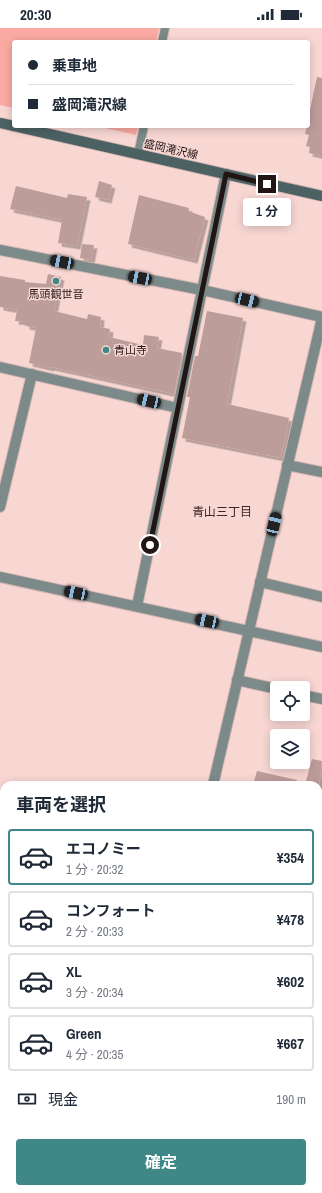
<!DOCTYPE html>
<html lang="ja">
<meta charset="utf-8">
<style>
:root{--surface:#fff;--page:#f6f6f7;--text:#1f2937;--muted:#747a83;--line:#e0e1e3;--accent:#408888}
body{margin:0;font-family:"Archivo Narrow","Noto Sans JP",sans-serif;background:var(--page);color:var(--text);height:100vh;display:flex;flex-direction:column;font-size:15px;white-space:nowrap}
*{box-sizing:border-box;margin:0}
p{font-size:13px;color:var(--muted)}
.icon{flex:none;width:22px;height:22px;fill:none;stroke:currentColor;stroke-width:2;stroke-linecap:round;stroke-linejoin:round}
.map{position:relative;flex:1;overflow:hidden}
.side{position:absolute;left:0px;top:753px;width:322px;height:412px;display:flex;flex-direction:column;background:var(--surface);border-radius:12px 12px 0 0;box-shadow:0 2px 10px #0003}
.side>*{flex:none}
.hud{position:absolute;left:12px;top:12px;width:298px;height:88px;border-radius:4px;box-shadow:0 2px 10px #0003;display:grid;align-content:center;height:88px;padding:0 16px;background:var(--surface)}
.tools{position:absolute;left:270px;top:653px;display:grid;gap:8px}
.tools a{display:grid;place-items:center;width:40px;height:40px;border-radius:4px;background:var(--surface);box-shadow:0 2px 10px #0003;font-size:20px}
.end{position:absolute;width:18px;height:18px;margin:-9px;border:5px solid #221615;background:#fff;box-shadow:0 0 0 2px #fff}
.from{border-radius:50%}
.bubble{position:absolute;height:28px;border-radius:4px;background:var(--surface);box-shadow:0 2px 10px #0003;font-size:13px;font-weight:700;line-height:28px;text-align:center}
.car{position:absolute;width:12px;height:24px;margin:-12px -6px;border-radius:5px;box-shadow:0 0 3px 1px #0007;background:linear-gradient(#222 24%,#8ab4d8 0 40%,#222 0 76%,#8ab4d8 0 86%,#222 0)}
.hud b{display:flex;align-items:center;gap:14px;height:38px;font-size:15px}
.hud b+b{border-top:1px solid var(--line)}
.hud i{width:10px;height:10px;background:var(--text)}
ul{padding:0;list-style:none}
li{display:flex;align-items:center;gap:12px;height:56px;margin:0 8px 6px;padding:0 8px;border:2px solid var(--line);border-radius:4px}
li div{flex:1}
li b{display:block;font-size:15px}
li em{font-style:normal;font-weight:700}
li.on{border-color:var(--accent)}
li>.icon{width:36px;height:36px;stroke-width:1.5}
h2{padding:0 16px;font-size:18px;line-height:48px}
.pay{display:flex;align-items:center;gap:10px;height:44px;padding:0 16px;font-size:15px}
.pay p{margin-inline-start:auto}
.action{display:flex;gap:8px;margin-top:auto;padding:8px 16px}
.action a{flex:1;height:46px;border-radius:4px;background:var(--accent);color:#fff;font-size:16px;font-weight:700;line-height:46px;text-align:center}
.status{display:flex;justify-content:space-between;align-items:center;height:28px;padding:0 20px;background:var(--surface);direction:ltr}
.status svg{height:11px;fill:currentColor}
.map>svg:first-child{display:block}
.green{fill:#faaaa2}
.building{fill:#bd9d9a;filter:url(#shadow)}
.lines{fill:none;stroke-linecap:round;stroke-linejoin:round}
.service-casing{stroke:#d1b4b1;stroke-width:10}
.minor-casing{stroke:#d1b4b1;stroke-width:12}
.secondary-casing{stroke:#d1b4b1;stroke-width:12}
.service{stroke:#7c8a8a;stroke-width:8}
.minor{stroke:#7c8a8a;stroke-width:10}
.secondary{stroke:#4c6262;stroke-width:10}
.route{stroke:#221615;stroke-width:5}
.poi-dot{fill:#408888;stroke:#f8d7d3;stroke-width:1.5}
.labels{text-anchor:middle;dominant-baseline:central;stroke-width:3;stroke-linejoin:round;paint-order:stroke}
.street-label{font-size:11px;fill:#221615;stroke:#f8d7d3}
.poi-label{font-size:11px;fill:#221615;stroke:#f8d7d3}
.neighbourhood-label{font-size:12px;fill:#402725;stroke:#f8d7d3}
</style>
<div class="status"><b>20:30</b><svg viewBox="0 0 49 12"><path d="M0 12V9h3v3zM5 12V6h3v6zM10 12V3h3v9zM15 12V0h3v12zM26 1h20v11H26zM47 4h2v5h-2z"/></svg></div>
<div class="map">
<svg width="322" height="1165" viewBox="0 0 322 1165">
<defs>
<filter id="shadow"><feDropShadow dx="3.5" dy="3.5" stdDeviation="0" flood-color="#0004"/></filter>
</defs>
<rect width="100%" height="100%" fill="#f8d7d3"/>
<g class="green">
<path d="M0,0H159L156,14H14V80L0,77Z"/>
<path d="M96,98H138L136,107Z"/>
</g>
<g class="building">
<path d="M317,49L322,50V128L309,125L310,119L306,118L309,107L305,106L307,98H308V91Z"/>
<path d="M99,153L112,157L108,172L95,169Z"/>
<path d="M16,158L67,170L68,166L87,169L77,218L58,215L62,192L10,181Z"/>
<path d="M139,167L189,180L188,183L205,189L194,232L128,216Z"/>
<path d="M82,216L94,217L91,232L80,230Z"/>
<path d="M48,246L61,249L54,283L87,291L88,286L101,289L100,299L110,301L109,309L143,317L144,307L159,309L157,320L182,325L174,366L51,339V340L29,335L36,300L26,298V294L15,293L17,282L0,279V248L25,252V254L46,256Z"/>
<path d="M207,283L243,290L227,376L289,390L281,430L182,410L190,369H187L195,328H198Z"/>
<path d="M312,731L322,733L319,757H305Z"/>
<path d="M257,743L297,752V757H253Z"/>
</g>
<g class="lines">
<g class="service-casing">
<g id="service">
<path d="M162,14L165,0"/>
<path d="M138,126L144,98"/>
</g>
</g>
<g class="minor-casing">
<g id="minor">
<path d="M0,222L202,262L322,289"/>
<path d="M0,339L178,380"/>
<path d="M287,437L322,444"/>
<path d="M0,479L32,346"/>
<path d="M0,549L322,619"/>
<path d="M260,554L322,569"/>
<path d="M137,578L226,146"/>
<path d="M237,652L277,661"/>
<path d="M303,667L322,671"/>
<path d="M213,757L322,290"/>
<path d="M0,1156L4,1157"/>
<path d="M34,1161L61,1165"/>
<path d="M14,1165V1161"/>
</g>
</g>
<g class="secondary-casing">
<g id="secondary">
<path d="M0,95L14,98"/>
<path d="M14,98L322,168"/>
</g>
</g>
<use href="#service" class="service"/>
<use href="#minor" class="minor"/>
<use href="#secondary" class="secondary"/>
</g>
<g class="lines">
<path class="route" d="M150,517L226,146L267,156"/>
</g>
<g class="poi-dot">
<circle cx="56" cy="253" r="4"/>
<circle cx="106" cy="322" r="4"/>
</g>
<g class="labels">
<g class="street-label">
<text transform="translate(171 121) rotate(13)">盛岡滝沢線</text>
</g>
<g class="poi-label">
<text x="56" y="266">馬頭観世音</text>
<text x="114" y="322" text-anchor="start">青山寺</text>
</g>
<g class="neighbourhood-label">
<text x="222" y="484">青山三丁目</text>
</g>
</g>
</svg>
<div class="tools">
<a><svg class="icon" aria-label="locate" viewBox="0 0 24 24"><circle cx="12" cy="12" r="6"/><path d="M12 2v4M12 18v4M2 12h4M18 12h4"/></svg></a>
<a><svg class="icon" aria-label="layers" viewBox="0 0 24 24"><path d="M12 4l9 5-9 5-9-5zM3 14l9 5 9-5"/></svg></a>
</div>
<i class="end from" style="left:150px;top:517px"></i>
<i class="end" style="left:267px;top:156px"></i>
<div class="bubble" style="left:243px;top:170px;width:48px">1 分</div>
<i class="car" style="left:62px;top:234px;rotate:281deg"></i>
<i class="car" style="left:140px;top:250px;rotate:281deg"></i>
<i class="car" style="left:247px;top:272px;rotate:103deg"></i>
<i class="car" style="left:149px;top:373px;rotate:283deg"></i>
<i class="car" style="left:274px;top:496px;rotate:13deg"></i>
<i class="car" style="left:76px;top:565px;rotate:282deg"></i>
<i class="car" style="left:207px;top:593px;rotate:282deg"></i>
<div class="hud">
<b><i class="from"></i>乗車地</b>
<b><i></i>盛岡滝沢線</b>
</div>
<section class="side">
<h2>車両を選択</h2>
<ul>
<li class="on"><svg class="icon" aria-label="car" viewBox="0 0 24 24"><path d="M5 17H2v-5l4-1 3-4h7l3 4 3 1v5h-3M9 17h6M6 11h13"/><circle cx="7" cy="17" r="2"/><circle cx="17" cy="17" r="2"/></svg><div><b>エコノミー</b><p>1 分 · 20:32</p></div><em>¥354</em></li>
<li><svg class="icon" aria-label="car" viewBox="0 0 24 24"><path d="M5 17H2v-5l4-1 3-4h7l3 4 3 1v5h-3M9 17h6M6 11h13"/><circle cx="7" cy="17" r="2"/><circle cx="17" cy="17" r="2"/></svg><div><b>コンフォート</b><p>2 分 · 20:33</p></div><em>¥478</em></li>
<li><svg class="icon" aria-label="car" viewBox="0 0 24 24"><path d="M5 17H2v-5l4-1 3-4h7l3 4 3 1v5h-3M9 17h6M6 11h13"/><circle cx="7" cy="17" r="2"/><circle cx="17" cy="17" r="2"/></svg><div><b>XL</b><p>3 分 · 20:34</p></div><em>¥602</em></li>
<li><svg class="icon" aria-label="car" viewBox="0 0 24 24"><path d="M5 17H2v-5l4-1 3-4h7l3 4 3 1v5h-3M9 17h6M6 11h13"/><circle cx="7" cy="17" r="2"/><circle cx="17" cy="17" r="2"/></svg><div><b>Green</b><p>4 分 · 20:35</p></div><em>¥667</em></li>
</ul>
<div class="pay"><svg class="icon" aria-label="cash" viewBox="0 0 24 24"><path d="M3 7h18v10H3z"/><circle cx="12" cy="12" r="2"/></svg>現金<p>190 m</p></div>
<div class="action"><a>確定</a></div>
</section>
</div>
